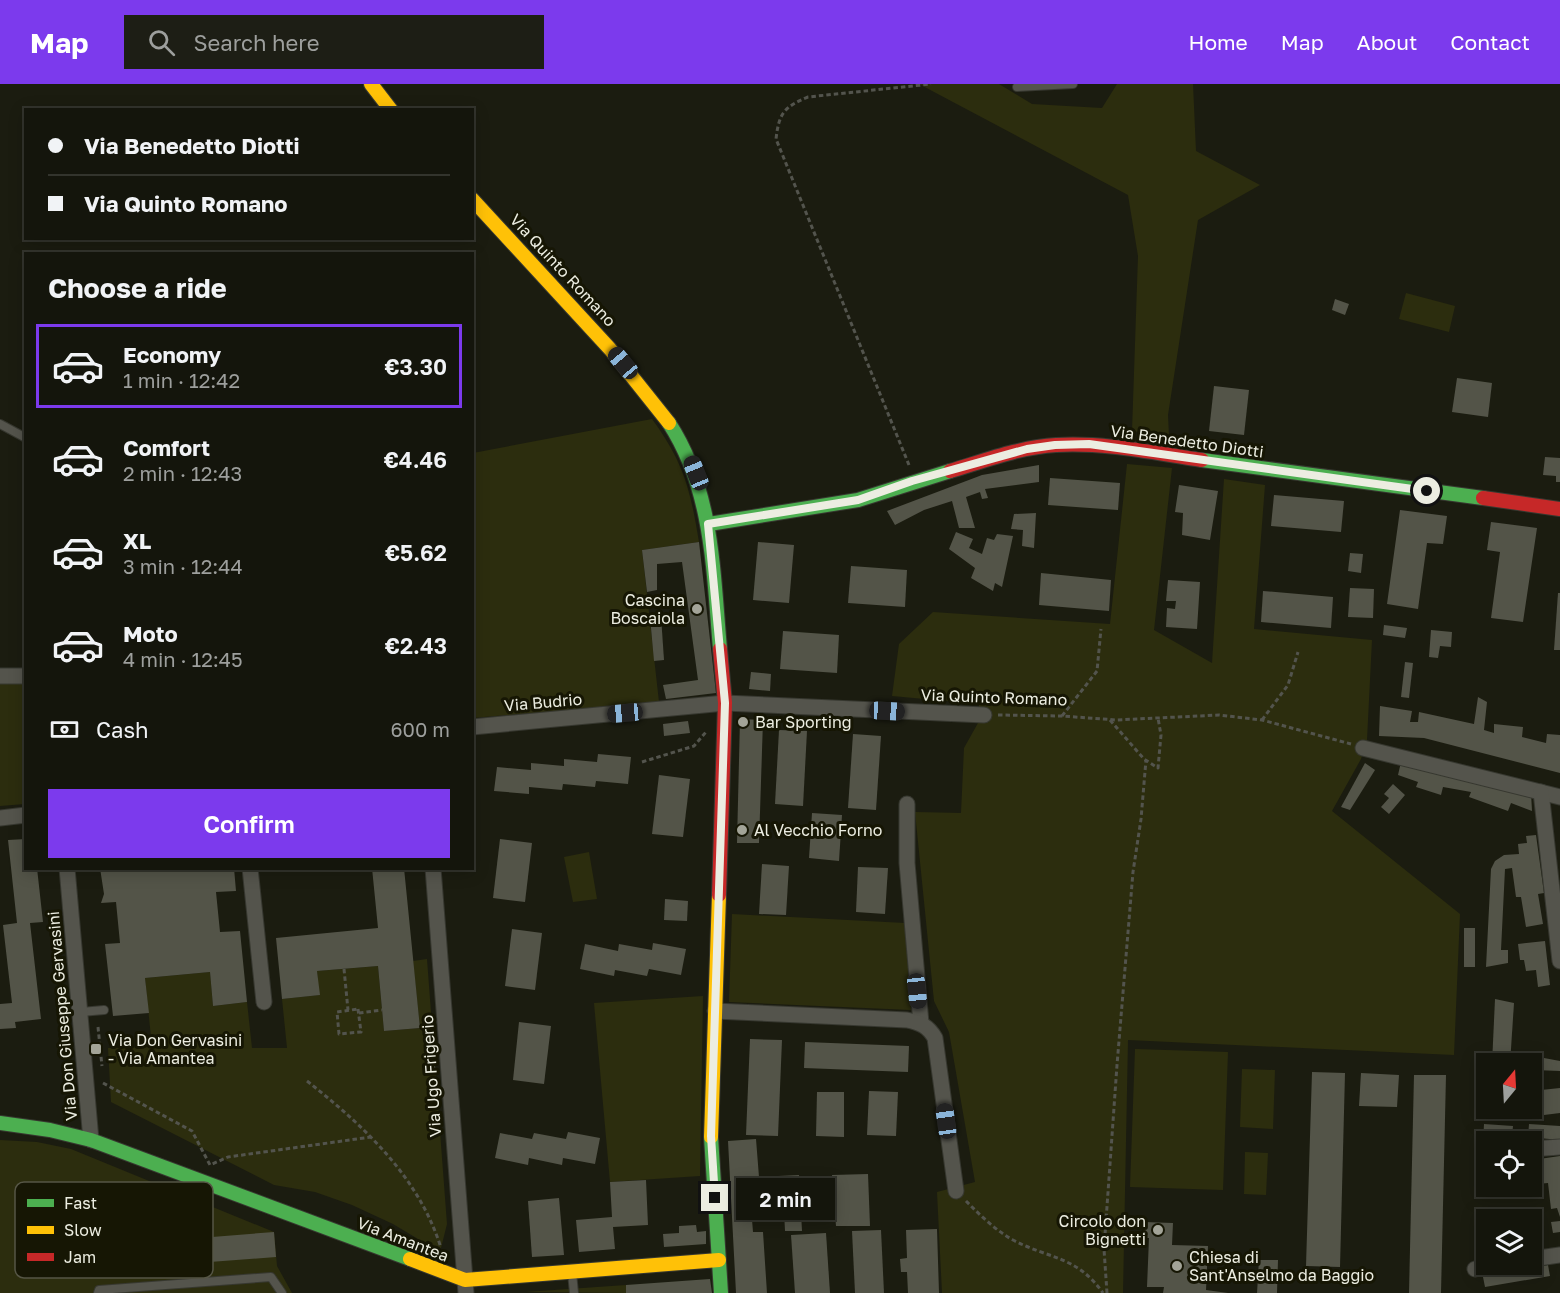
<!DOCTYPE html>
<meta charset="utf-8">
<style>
:root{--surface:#14150c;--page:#1d1e15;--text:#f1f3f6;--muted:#9d9f9d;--line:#33342d;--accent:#7c3aed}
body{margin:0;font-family:"Golos Text",sans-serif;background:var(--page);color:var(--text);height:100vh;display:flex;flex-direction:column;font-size:22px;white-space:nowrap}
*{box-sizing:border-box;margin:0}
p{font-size:20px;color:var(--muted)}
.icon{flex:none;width:33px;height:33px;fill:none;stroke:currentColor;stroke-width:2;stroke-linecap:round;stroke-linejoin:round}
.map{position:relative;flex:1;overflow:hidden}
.side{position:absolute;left:24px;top:168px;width:450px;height:618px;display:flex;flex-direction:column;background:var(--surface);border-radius:0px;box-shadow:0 3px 15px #0003,0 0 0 2px var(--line)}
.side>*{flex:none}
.guide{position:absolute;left:24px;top:24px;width:450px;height:132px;border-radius:0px;box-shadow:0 3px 15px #0003,0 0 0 2px var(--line);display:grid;align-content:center;height:132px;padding:0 24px;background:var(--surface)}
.needle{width:39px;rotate:18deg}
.fabs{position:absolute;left:1476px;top:969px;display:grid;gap:12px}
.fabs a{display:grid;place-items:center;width:66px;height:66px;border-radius:0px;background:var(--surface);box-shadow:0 3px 15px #0003,0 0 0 2px var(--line);font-size:30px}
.end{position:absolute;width:27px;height:27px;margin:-14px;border:8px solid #ecede1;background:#111;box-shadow:0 0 0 3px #111}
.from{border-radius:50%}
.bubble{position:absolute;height:42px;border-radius:0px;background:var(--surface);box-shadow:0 3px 15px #0003,0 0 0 2px var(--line);font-size:20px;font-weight:600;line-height:42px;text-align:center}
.car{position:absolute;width:18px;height:36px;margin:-18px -9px;border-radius:8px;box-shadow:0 0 4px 2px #0007;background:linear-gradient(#222 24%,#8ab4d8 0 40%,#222 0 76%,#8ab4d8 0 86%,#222 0)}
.guide b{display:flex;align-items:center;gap:21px;height:57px;font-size:22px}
.guide b+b{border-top:2px solid var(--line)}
.guide i{width:15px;height:15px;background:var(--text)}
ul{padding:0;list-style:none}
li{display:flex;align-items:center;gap:18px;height:84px;margin:0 12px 9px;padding:0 12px;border:3px solid transparent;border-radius:0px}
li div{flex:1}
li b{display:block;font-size:22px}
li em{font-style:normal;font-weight:600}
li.active{border-color:var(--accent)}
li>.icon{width:54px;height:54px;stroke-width:1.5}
h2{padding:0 24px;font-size:27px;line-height:72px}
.pay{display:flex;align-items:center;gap:15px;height:66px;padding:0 24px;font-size:22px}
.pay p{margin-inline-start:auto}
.button{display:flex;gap:12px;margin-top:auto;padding:12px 24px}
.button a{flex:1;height:69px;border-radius:0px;background:var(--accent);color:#fff;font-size:24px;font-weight:600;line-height:69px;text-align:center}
header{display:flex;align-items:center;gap:36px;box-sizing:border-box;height:84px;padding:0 30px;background:var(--accent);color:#fff}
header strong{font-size:28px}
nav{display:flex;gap:33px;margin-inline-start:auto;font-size:21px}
.search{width:420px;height:54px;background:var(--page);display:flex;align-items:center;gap:15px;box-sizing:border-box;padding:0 21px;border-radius:0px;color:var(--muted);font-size:22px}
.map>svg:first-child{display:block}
.green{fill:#2c2d0e}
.building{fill:#535448}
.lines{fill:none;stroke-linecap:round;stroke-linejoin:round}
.lane-casing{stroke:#373830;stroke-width:10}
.street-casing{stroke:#373830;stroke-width:17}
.fast-casing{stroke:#373830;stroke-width:16}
.slow-casing{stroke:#373830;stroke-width:16}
.jam-casing{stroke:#373830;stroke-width:16}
.path{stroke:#53544d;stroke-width:3;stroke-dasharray:4.5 3;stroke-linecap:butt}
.lane{stroke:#54544c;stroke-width:8}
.street{stroke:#54544c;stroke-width:15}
.fast{stroke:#4caf50;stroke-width:14}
.slow{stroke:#ffc107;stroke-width:14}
.jam{stroke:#c62828;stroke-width:14}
.route{stroke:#ecede1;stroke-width:8}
.poi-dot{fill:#a3a498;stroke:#161604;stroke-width:2}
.labels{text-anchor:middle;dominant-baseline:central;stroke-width:6;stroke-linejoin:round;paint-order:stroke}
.street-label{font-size:16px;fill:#ecede1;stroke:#161604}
.poi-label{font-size:16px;fill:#ecede1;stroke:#161604;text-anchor:start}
.key{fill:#161604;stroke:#565646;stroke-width:1.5}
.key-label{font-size:16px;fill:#ecede1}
</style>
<header>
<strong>Map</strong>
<div class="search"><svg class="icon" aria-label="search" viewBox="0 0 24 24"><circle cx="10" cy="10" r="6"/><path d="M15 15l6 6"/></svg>Search here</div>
<nav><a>Home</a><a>Map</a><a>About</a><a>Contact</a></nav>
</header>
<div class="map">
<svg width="1560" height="1209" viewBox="0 0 1560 1209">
<rect width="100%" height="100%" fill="#1b1c10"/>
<g class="green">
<path d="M919,0H999L1032,20L1102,24L1117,0H1193L1196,67L1260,101L1198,136L1168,331L1169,352L1132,347L1138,172L1128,111Z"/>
<path d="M1406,209L1455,222L1449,248L1399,235Z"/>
<path d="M652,335C684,379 690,404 699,458L642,466L659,618L473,634V369Z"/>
<path d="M1127,380L1172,384L1154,546L1212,579L1224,395L1265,401L1254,545L1372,556L1367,656L1361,675L1332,727L1460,830L1454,971L1128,956L1123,1209H942L937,1108L975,1098L949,948L934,917L915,728L961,729L964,664L978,639L979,620L892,612L899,560L933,528L1110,540Z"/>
<path d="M0,600H25V720L0,722Z"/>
<path d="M589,768L597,815L573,818L564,773Z"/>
<path d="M732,830L905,839L911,926L729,918Z"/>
<path d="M427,875L447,1140L441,1164L428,1161L393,1140L352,1121L315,1108L274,1101L111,1018L108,964L152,963L145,894L210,888L213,922L247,918L252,964H287L282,915L319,911L317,887L378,882L384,947L420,944L413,877Z"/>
<path d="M703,912L700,1092L610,1098L594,919Z"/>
<path d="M1135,965L1228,968L1223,1106L1130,1103Z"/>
<path d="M1242,985L1275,986L1273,1045L1240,1043Z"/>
<path d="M0,1056L37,1058L71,1065L274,1148L277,1182L292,1209H0Z"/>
<path d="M1245,1068L1268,1069L1266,1111L1244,1110Z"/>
<path d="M626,1201V1209L525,1208Z"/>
</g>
<g class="building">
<path d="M1335,215L1349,220L1345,231L1332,226Z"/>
<path d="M1457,294L1492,299L1488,333L1452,328Z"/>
<path d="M1214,302L1249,306L1244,351L1209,347Z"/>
<path d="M1545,373L1560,374V398H1556V392L1543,391Z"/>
<path d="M1039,381V398L985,405L988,414L982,415L980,408L966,413L975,444H959L952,417L924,426L895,441L887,427L982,391Z"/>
<path d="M1050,394L1120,399L1118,426L1048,421Z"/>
<path d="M1179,401L1218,407L1210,456L1182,451L1183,429L1175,428Z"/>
<path d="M1274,411L1344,417L1341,448L1271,442Z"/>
<path d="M1400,426L1447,432L1443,460L1427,459L1418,525L1387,520Z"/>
<path d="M1036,429L1034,464L1022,462L1023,446L1011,445L1014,430Z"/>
<path d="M1491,438L1537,444L1523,538L1491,534L1500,468L1487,466Z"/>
<path d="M956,448L973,455L969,464L982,470L987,454L994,456L997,450L1013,452L1002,503L995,499L993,507L971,494L975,484L949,465Z"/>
<path d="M699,458L716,609L666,615L663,601L698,596L682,478L657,480V506L647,508L642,466Z"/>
<path d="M758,458L794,461L789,519L753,516Z"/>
<path d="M1350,469L1363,470L1361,489L1348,487Z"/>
<path d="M851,482L907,486L905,523L848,519Z"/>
<path d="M1041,489L1111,496L1109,527L1039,521Z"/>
<path d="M1168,496L1200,498L1197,545L1166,543L1167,524L1175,525L1176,517H1166Z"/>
<path d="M1350,504L1374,505L1373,534L1348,533Z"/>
<path d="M1263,507L1333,513L1331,544L1261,538Z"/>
<path d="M1558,509H1560V566H1554Z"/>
<path d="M661,532L664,576L654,577L650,533Z"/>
<path d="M1384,541L1407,544L1405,554L1383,551Z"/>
<path d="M1431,546L1452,548L1451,563L1440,562L1438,574L1429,573Z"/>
<path d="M783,547L839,551L837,589L780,585Z"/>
<path d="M1405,578L1413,579L1409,614L1401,613Z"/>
<path d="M751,588L771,590L770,607L749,605Z"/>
<path d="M1478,613L1487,618L1484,646L1494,649V640L1523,643L1522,653L1546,659L1547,650L1560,651V689L1424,654L1379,652L1380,622L1412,627L1410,638H1418L1419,628L1474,640Z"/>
<path d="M740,635L763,636L759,759H737Z"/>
<path d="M688,637L690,649L664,652L663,640Z"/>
<path d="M779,646L807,647L803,722L775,720Z"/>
<path d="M853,650L881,652L876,726L848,724Z"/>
<path d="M598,670L631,673L628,700L596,697L595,703L563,700L562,706L529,703V710L494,707L497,683L531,686V679L564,682V675L597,678Z"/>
<path d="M1401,678L1531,709L1532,727L1511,719L1508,727L1469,713L1471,708L1443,703L1441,711L1416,703L1418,698L1398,691Z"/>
<path d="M1365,679L1375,686L1350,726L1341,723Z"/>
<path d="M659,691L690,695L683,753L652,750Z"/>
<path d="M1393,700L1405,711L1389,730L1381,723L1389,714L1384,710Z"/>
<path d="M812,729L842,731L839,777L809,774Z"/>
<path d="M1536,751L1544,809L1538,810L1543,840L1526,843L1521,813H1516L1512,784L1505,785L1501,866H1508V879L1486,883L1491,785L1495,777L1504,771L1519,770L1518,760L1527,759L1526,752Z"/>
<path d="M26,755V784H37L43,838L30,839L41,935L15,938L16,944L0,945V920L12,919L3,841L17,839L8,756Z"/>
<path d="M500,755L532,759L525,818L493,814Z"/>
<path d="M762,780L789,782L786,831L759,830Z"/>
<path d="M858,783L888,784L885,830L856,828Z"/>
<path d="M100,784H234L236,807L216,808L220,848L240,847L247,918L213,922L210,888L145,894L149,929L113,932L105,860L120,859L116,818L101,819L104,810Z"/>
<path d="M372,784H404L420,944L384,947L378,882L317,887L320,911L282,915L276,854L378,844Z"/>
<path d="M665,815L688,817L687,837L664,836Z"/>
<rect x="1464" y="844" width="11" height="39"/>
<path d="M512,845L542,849L535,906L505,902Z"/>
<path d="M1545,857L1550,901L1538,903L1536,886L1526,887L1524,876H1520L1518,860Z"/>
<path d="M653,859L686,865L681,891L649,885L647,892L615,886L614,892L580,885L585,860L618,867L619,860L652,866Z"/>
<path d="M1495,915L1514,919L1510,980H1492Z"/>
<path d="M519,938L551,942L544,1000L513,996Z"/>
<path d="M750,955L782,956L778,1052L746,1051Z"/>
<path d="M805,958L909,962L908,988L804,984Z"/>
<path d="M1522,970L1560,977V987L1534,986L1532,995V980H1522Z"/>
<path d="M435,982L436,990L425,991V983Z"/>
<path d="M1312,988L1345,989L1340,1183L1306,1182Z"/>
<path d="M1361,989L1399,991L1397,1023L1359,1022Z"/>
<path d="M1414,991H1446L1441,1209H1409Z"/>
<path d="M1560,1004V1029L1544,1031L1541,1006Z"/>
<path d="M869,1007L898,1008L896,1052L867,1051Z"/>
<path d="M817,1008H844V1053L816,1052Z"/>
<path d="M1518,1024H1531L1530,1031L1518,1030Z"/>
<path d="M1484,1040L1513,1042L1512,1052L1496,1051V1058L1483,1059Z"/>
<path d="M1529,1040L1560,1042V1056L1528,1053Z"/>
<path d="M568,1048L600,1054L595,1080L563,1074L562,1081L529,1074L528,1081L495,1074L500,1049L532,1055L534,1049L566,1055Z"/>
<path d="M756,1055L759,1093L799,1091L802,1147H785L783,1108L750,1110L753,1148H763L767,1209H736L728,1057Z"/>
<path d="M1560,1072V1133L1557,1124L1551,1125L1548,1099L1537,1100L1538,1104L1480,1113L1479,1086L1486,1084V1102H1532V1076Z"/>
<path d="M868,1090L870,1142H836L832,1091Z"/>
<path d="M646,1096L648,1141L613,1143L615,1165L579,1168L576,1136L612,1133L610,1098Z"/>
<path d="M559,1114L564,1171L532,1173L528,1117Z"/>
<path d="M1537,1131L1541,1159L1532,1161V1136L1515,1134Z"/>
<path d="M1560,1137V1148L1553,1149L1551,1138Z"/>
<path d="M1144,1138L1173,1139L1172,1161L1208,1162L1206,1206L1228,1209H1163L1164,1203H1147L1149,1154H1143Z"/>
<path d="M1486,1139V1153L1478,1154L1481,1140Z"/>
<path d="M696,1141L697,1148L706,1147V1160L664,1163L663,1150L679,1149V1142Z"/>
<path d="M937,1145L939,1209H908L907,1188H901L900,1175L907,1174L906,1146Z"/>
<path d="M881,1146L884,1209H855L852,1147Z"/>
<path d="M274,1148L276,1173L38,1191L36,1167Z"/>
<path d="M826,1149L830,1209H795L791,1151Z"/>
<path d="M1259,1176H1278L1277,1209H1257Z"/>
<path d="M1548,1181L1550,1192L1485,1203L1483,1193Z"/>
<path d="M710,1195L712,1209H626V1201Z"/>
</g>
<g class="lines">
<g class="lane-casing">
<g id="lane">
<path d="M1017,3L1073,0"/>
<path d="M0,340L26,354"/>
<path d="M81,928L104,926"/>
<path d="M572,1189L574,1209"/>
<path d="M98,1209L99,1206L271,1193L282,1209"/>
</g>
</g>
<g class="street-casing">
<g id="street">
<path d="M0,592H26"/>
<path d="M472,643L725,619L984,631"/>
<path d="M1363,664L1560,713"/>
<path d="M1541,708L1560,877"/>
<path d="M907,720V779L921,939"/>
<path d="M0,734L26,731"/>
<path d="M67,784L91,1056"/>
<path d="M250,784L264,918"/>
<path d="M433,784L466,1209"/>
<path d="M715,927L907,936C921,939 928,942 935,954L956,1107"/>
<path d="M1532,1065L1560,1063"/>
<path d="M1532,1175L1560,1171"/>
<path d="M1475,1185L1501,1180"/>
</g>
</g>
<g class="fast-casing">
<g id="fast">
<path d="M669,339C713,407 713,486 720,565"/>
<path d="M1202,376L1483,414"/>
<path d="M709,440L858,416L950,387"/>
<path d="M0,1039L50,1046L91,1056L410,1175"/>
<path d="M711,1053L721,1209"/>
</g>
</g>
<g class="slow-casing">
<g id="slow">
<path d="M371,0L391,26"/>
<path d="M472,115L610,265L669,339"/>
<path d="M711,1053L719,811"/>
<path d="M410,1175L465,1196L719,1176"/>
</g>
</g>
<g class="jam-casing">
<g id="jam">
<path d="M950,387C984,377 1020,363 1056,361C1105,358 1154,369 1202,376"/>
<path d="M1483,414L1560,425"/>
<path d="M719,811L725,619L720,565"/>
</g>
</g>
<g class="path">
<path d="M909,381L776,55C779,29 784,23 808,13L931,0"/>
<path d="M998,631L1062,632L1116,636L1219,631L1262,636L1351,660"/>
<path d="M1062,632L1097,587L1101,545"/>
<path d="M1110,636L1144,675L1158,684L1161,651L1158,634"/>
<path d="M1262,636L1288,601L1298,568"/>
<path d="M642,678L694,662L706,648"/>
<path d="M344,885L348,926"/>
<path d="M358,925L361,948L339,950L337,928Z"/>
<path d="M359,929L382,926"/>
<path d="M98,943L102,982"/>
<path d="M307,997C364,1042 419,1093 441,1164"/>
<path d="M103,999L192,1047L210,1081L228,1073L371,1053"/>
<path d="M966,1117C980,1131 995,1146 1013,1156C1049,1175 1077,1172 1103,1209"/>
<path d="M1107,1209L1104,1165L1117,981L1133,788L1141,735L1146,676"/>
</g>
<use href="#lane" class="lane"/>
<use href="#street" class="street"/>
<use href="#fast" class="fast"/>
<use href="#slow" class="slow"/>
<use href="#jam" class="jam"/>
</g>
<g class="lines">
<path class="route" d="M715,1114L711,1052L725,619L708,440L858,416L912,397L1027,365L1055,361L1089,360L1427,407"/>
</g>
<g class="poi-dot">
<circle cx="697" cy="525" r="6"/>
<circle cx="743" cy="638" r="6"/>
<circle cx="742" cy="746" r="6"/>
<rect x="90" y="959" width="12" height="12" rx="3"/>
<circle cx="1158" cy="1146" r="6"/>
<circle cx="1177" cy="1182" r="6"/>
</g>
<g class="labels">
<g class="street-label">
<text transform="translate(563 186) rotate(47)">Via Quinto Romano</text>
<text transform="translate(1187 357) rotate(8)">Via Benedetto Diotti</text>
<text transform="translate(994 613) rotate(2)">Via Quinto Romano</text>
<text transform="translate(543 618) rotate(-5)">Via Budrio</text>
<text transform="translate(62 932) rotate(-95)">Via Don Giuseppe Gervasini</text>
<text transform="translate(431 992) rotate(-94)">Via Ugo Frigerio</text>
<text transform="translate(403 1155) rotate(21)">Via Amantea</text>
</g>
<g class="poi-label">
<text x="685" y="516" text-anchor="end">Cascina<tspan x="685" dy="18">Boscaiola</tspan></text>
<text x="755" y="638">Bar Sporting</text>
<text x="754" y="746">Al Vecchio Forno</text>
<text x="108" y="956">Via Don Gervasini<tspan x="108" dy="18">- Via Amantea</tspan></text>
<text x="1146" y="1137" text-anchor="end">Circolo don<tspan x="1146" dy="18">Bignetti</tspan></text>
<text x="1189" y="1173">Chiesa di<tspan x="1189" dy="18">Sant'Anselmo da Baggio</tspan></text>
</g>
</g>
<rect x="15" y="1098" width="198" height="96" rx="9" class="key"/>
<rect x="27" y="1115" width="27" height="8" fill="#4caf50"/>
<rect x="27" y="1142" width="27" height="8" fill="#ffc107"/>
<rect x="27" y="1169" width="27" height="8" fill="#c62828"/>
<g class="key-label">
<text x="64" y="1125">Fast</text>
<text x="64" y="1152">Slow</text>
<text x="64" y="1179">Jam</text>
</g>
</svg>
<div class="fabs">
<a><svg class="needle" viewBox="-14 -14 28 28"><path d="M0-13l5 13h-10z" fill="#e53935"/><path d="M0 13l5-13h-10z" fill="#9d9f9d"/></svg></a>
<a><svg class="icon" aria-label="locate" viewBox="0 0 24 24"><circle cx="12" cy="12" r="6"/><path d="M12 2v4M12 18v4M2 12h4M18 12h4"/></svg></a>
<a><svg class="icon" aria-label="layers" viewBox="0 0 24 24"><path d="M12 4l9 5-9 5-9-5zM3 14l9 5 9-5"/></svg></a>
</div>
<i class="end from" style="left:1427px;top:407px"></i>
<i class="end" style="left:715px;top:1114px"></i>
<div class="bubble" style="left:736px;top:1094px;width:99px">2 min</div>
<i class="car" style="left:623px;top:279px;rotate:320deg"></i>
<i class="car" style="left:696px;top:389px;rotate:338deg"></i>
<i class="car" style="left:887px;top:627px;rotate:93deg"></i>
<i class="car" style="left:625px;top:629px;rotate:265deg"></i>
<i class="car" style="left:917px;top:907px;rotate:174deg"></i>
<i class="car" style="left:946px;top:1037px;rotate:352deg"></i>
<div class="guide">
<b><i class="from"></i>Via Benedetto Diotti</b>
<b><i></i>Via Quinto Romano</b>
</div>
<section class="side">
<h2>Choose a ride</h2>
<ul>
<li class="active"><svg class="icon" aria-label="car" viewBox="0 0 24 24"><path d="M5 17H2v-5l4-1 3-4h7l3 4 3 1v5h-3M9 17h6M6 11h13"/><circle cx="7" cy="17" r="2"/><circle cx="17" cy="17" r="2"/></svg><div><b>Economy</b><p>1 min · 12:42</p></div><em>€3.30</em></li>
<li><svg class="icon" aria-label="car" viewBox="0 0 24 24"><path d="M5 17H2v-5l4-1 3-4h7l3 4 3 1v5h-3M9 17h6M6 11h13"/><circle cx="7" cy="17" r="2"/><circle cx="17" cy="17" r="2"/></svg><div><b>Comfort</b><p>2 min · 12:43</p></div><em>€4.46</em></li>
<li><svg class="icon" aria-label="car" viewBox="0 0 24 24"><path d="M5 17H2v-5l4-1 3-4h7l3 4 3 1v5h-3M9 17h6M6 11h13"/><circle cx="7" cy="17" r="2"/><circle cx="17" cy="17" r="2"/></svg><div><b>XL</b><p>3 min · 12:44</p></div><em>€5.62</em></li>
<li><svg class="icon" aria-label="car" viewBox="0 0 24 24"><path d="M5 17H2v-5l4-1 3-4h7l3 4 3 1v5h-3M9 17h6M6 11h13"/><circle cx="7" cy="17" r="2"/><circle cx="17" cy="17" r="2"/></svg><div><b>Moto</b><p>4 min · 12:45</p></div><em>€2.43</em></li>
</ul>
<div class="pay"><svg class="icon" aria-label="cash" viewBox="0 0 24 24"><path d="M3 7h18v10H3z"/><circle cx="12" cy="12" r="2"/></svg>Cash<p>600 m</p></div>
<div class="button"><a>Confirm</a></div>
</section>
</div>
